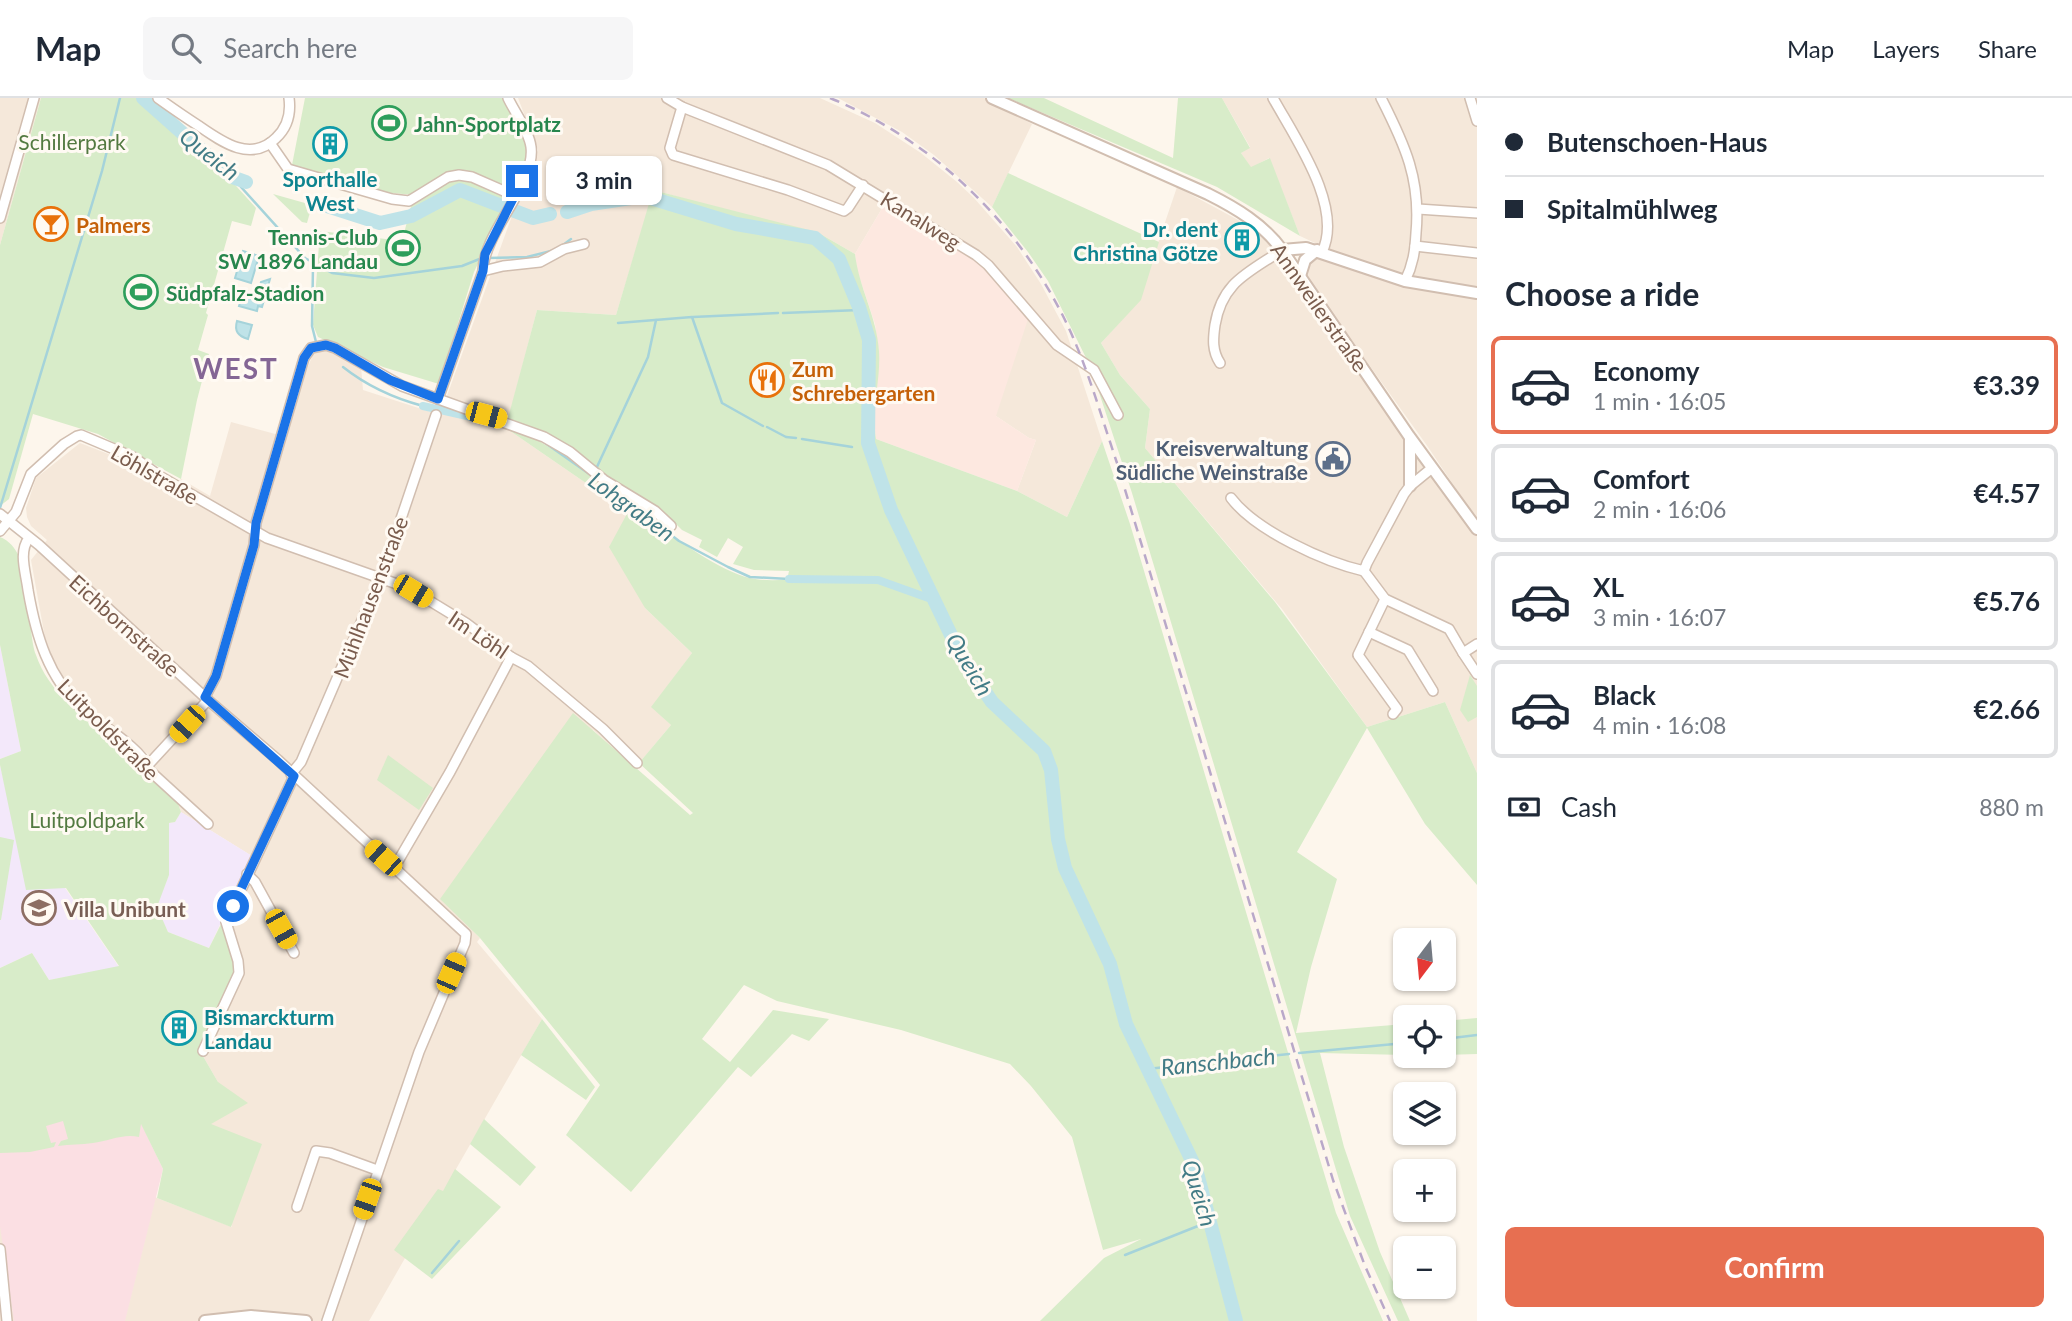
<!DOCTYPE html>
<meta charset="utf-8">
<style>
:root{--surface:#fff;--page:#f6f6f7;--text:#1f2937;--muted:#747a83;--line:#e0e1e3;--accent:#e76f51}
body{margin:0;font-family:Lato,sans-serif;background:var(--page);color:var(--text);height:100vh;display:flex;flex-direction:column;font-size:26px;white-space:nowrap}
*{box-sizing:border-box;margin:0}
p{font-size:23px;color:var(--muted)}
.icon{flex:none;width:38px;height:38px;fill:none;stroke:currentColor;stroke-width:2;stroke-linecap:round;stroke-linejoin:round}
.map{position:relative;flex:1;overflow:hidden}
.details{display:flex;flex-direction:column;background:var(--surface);width:595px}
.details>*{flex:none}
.guide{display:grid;align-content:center;height:154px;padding:0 28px;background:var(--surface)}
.needle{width:46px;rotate:196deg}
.buttons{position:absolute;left:1393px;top:830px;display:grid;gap:14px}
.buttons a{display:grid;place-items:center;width:63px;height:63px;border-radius:10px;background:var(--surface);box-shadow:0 2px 5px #0004;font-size:35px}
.end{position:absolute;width:32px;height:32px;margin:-16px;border:9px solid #1a73e8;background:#fff;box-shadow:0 0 0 4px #fff}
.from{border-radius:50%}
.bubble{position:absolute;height:49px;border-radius:10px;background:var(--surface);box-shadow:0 2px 5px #0004;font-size:23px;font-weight:700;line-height:49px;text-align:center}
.car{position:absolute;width:21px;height:42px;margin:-21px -10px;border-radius:9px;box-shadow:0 0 5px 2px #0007;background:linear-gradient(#f5c518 24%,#345 0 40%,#f5c518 0 76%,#345 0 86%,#f5c518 0)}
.guide b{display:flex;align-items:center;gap:24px;height:66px;font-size:26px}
.guide b+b{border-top:2px solid var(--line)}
.guide i{width:18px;height:18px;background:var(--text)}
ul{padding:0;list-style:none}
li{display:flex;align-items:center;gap:21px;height:98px;margin:0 14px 10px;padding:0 14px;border:4px solid var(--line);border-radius:10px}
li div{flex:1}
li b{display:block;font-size:26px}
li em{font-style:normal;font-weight:700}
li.current{border-color:var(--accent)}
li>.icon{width:63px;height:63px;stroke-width:1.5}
h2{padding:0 28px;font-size:32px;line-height:84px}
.pay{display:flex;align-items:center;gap:18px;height:77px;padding:0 28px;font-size:26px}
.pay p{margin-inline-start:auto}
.cta{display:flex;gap:14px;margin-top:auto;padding:14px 28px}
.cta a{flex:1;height:80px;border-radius:10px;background:var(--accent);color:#fff;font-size:28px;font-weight:700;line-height:80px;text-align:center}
header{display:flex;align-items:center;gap:42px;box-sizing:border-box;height:98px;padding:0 35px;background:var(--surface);border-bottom:2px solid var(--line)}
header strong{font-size:33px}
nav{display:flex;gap:38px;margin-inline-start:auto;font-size:24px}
.search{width:490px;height:63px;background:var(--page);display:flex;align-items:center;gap:18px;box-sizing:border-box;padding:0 24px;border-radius:10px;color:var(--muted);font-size:26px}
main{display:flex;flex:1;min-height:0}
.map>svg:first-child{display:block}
.residential{fill:#f5e8da}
.commercial{fill:#fde8e0}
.education{fill:#f3e8fa}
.medical{fill:#fbdfe3}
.green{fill:#d8ecc9}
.water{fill:#bfe3e8;stroke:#a5d3da;stroke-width:2}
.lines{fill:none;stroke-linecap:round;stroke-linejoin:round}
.stream{stroke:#a5d3da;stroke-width:2.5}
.canal{stroke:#bfe3e8;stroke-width:8}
.river{stroke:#bfe3e8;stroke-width:14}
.minor-casing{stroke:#d1beb0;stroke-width:12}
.tertiary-casing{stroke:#d1beb0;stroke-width:14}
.minor{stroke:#fff;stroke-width:9}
.tertiary{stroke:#fff;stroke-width:10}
.rail{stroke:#b9a8c9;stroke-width:2.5;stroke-dasharray:10 7;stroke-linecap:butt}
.route{stroke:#1a73e8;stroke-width:9}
.labels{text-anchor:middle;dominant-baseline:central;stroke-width:6;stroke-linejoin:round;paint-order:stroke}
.leisure-label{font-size:21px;font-weight:bold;fill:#27864d;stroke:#fffaf3;text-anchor:start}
.park-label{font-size:21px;fill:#537a41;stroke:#fffaf3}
.culture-label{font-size:21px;font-weight:bold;fill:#0d838f;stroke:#fffaf3}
.street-label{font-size:21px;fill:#7a5c4d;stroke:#fffaf3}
.food-label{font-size:21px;font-weight:bold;fill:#c56008;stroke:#fffaf3;text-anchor:start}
.service-label{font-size:21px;font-weight:bold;fill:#4e5e75;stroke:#fffaf3;text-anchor:end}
.education-label{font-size:21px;font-weight:bold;fill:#785e54;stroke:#fffaf3;text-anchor:start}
.water-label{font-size:23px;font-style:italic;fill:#437c86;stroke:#fffaf3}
.district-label{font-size:28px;font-weight:bold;letter-spacing:2px;fill:#846695;stroke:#fffaf3}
</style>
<header>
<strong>Map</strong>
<div class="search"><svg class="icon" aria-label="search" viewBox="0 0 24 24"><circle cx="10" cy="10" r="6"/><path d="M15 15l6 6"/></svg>Search here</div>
<nav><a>Map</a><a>Layers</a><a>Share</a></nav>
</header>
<main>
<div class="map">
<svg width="1477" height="1223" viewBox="0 0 1477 1223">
<rect width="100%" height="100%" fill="#fdf6ec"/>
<g class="residential">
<path d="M0,0H41L0,147Z"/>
<path d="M518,0H820L875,25L921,55L957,84L974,100L1017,149L1041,186L1066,233L1102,343L1067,419L1017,393L1036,342L1029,340L996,318L884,107L855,156L817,134L742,117L654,92L616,217L537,212L506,330L628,414L645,510L692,555L652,609L671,627L635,670L593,632L473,833L480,840L477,844L542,921L369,1223H0V993L157,1100L232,1129L210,1026L218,984L200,953L238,868L222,824L252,758L181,714L172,690L153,671L148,656L77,600L57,571L45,540L31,462L47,442L31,428L27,419L26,410L36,380L80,345L129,364L174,392L181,381L210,398L231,324L279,337L315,252L332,254L361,268L363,292L440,317L513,115L538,52Z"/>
<path d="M838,0H984L1032,26L992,109L934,57L902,34Z"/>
<path d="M1222,0H1477V422L1428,349L1306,179L1305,172L1315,145L1300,138L1269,60L1251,70L1241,55L1250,49Z"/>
<path d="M1177,89L1240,123L1276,151L1399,333L1477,436V675L1445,604L1367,629L1282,511L1145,350L1150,311L1120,277L1101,245L1138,204Z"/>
</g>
<path class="commercial" d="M887,102L968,152L1030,215L996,318L1029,340L1036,342L1017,393L876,341L874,326L879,255L875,226L857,172L855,156Z"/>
<g class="education">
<path d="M0,547L21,653L0,661Z"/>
<path d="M0,667L14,727L65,790L119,869L49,882L32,855L0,870Z"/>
<path d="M181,714L252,758L209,850L168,834L156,809L169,777V725L175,724Z"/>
</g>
<path class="medical" d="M0,993L141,1025L163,1071L125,1223H14L0,1128Z"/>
<g class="green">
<path d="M41,0H140L228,79L256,110L251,128L232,123L206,215L208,217L198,252L209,256L197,302L181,381L98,336L33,316L9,401L0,408V147Z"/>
<path d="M305,0H504L529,48L526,62L474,174L439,286L383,269L318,239L313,227L320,133L402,143L414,97L381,94L292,67Z"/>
<path d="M1008,0H1044L1173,60L1178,0H1222L1250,50L1241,55L1251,69L1270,60L1300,138L1217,89Z"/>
<path d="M1008,75L1159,144L1141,202L1101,245L1120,277L1150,311L1145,350L1275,504L1367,629L1445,604L1477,675V787L1425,726L1367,630L1297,754L1337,781L1311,869L1296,935L1405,926V957L1320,955L1344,1049L1380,1154L1410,1223H1398L1350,1118L1132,395L1091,270L1048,183L1028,154L992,109Z"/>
<path d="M653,92L817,134L855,156C859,190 877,219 879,253C881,282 871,309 876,341L1017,393L1067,419L1102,343L1130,426L1336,1115L1383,1223H1040L1104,1160L1141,1141L1103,1152L1072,1039L1031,988L1010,966L901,932L777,903L744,887L702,941L730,964L773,912L829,921L809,943L792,936L751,979L738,969L631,1094L566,1037L600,987L480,840L440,801L573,615L690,717L693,715L639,665L671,627L651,609L692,555L645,510L609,449L628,414L506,330V327C554,347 608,388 649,420C675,440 719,473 750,480C762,483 775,482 787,482L789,473L754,472L733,466L743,449L728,440L717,459L699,449L702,442L682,432L673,423L671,426L597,375C581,346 537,333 508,320L537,212L616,217Z"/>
<path d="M273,96L312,107L307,125L302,124Z"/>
<path d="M0,439C36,453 25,526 36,557C48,593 82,618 109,642C132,663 154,683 177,703L181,714L175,724L169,725V777L157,809L168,834L209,850L222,824L238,868L200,953L218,984L248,1005L211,1026L262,1046L231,1129L157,1100L163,1071L141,1026L139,1039C124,1035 108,1043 93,1045C81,1047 70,1046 58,1048L61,1043L68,1041L63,1023L46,1028L51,1045L56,1044L54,1049L30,1054L0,1055V870L32,855L49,882L119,868L66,790L26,792L0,667V661L21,653L0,547Z"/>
<path d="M1470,577L1477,588V619L1468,624L1460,612Z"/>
<path d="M388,657L433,690L419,712L377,682Z"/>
<path d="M0,739L14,742L1,822H0Z"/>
<path d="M1477,920V956L1444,957V923Z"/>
<path d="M542,921L595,989L586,1002L521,957Z"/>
<path d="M484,1021L536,1069L520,1088L470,1046Z"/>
<path d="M455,1071L501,1109L432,1181L394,1152L438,1091L443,1093Z"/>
</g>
<g class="water">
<path d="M243,153L259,158L251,185L235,180Z"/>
<path d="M270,181L262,209L258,208L257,213L239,208L240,205L229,202L233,188L257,197L261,184Z"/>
<path d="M237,223L252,227L248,241C238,238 234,233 237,223Z"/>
</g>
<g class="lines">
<g class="stream">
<path d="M232,79L305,160L332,175L374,180L462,168L482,160"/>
<path d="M563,147L571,141"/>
<path d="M488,160L527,159L551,153"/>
<path d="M313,168L312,228L316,244"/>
<path d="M783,215L860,212"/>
<path d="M693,219L778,215"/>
<path d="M618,225L692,219L722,305L763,328"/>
<path d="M343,269C367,288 393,300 423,308"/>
<path d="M767,329L786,339L796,340"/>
<path d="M802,341L852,349"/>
<path d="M541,342L595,380"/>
<path d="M596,371L648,259L656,222"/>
<path d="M610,390L679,443L728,469L750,479L789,481"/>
<path d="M0,410L102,73L120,0"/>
<path d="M1444,941L1477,937"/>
<path d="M1299,955L1405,945"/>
<path d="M1147,971L1289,956"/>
<path d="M1125,1157L1208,1124"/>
<path d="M432,1175L459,1143"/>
</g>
<g class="canal">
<path d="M423,308L493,324"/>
<path d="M789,481L878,482L934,502"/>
</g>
<g class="river">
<path d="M143,0L232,79L246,84"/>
<path d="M321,106L380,125L411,118L460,92L533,120L550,116"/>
<path d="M567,114L591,106L644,98L736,126L815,140L839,161L859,209L869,242L868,345L891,412L962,560L992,604L1044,653L1051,672L1058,741L1065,770L1110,866L1126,926L1196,1071L1236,1223"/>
</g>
<g class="minor-casing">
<g id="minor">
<path d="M158,0C172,10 185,19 199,28C222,44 251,65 276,40C288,29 291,15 289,0"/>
<path d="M667,0L682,9L828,67L976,157L988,167L1057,247L1094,272L1118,317"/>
<path d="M1273,0C1295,40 1344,109 1322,154"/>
<path d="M1381,0C1405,47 1421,82 1416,135C1415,153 1413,167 1405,183"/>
<path d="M1470,0L1477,23"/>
<path d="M682,9L670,50L673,57L788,92L844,113L848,110L863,87"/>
<path d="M270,45L288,71L392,101L409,103L448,79L459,77L472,79L515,98"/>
<path d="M1418,111L1477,115"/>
<path d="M0,120L34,0"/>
<path d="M1415,148L1477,155"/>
<path d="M483,173L503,168L540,164L564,151L584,146"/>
<path d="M1220,265C1212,253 1213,241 1215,227C1222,184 1248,175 1282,152"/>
<path d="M438,301L483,173C483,135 536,86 531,49C529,33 515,15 508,0"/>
<path d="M1231,400C1256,433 1325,464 1364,473L1367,465L1404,396L1410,388L1432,370"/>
<path d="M0,416L39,447L208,602L278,662L466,836L465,845L419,954L327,1223"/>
<path d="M0,433L16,414L31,376L64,346L77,338L81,337L133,359L161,379L267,440L397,486L425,500L466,525L511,559L528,568L603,631L637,665"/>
<path d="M29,440C18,454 26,475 28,492C36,538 48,579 83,612C101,627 143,651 150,673L208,726"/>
<path d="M1364,473L1385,501L1449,531L1463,555L1477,546"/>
<path d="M1385,501L1358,557L1397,611L1393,616"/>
<path d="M1369,534L1408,552L1433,593"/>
<path d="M1463,555L1477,576"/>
<path d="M205,599L216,578L254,447L256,425L304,260L311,250L326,247L335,250L402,288L544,339L570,354L604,382L655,413L671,428"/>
<path d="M148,667L208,602"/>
<path d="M291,676L301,664L384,471L436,317"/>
<path d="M394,770L450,674L511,559"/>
<path d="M247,776L255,784L294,855"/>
<path d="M203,953L239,875L238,863L226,824L294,678"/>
<path d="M297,1109L316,1053L330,1055L377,1072"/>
<path d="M0,1151L7,1223"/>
</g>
</g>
<g class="tertiary-casing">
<g id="tertiary">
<path d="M992,0L1208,96C1236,110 1263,126 1282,152L1409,338L1477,431"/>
<path d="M1282,152L1306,150L1405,183L1477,195"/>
<path d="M1300,178L1305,162L1317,152"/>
<path d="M1410,341V388"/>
<path d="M205,1223L251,1218L306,1223"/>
</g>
</g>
<use href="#minor" class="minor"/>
<use href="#tertiary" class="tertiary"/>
<path class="rail" d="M830,0C930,41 1013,120 1062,216C1086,263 1100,315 1117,365L1333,1082L1365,1168L1390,1223"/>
</g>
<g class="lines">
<path class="route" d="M233,808L294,678L205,599L216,578L254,447L256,425L304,260L311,250L326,247L335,250L390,282L438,301L483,173L485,156L522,83"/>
</g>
<defs>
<g id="stadium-ring" transform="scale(1.75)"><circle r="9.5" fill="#fffaf3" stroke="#2e9e5b" stroke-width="1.5"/><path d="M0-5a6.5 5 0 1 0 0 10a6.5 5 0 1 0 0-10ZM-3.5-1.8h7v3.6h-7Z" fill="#2e9e5b"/></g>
<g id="building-ring" transform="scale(1.75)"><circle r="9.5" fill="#fffaf3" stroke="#0f9aa8" stroke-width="1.5"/><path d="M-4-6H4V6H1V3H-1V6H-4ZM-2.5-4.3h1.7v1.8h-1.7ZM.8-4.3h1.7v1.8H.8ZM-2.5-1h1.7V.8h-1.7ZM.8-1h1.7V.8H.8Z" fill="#0f9aa8"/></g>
<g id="bar-ring" transform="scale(1.75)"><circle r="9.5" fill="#fffaf3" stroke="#e8710a" stroke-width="1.5"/><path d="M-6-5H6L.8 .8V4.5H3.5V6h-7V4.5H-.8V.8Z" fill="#e8710a"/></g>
<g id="restaurant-ring" transform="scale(1.75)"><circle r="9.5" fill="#fffaf3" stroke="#e8710a" stroke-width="1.5"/><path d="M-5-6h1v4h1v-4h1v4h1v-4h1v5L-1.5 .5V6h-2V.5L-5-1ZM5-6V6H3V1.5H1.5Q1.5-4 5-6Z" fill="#e8710a"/></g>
<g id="civic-ring" transform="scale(1.75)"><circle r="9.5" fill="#fffaf3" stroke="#5c6f8a" stroke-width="1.5"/><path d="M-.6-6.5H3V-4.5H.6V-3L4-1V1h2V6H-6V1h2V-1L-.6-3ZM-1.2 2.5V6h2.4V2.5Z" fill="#5c6f8a"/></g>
<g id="school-ring" transform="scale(1.75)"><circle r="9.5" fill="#fffaf3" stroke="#8d6e63" stroke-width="1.5"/><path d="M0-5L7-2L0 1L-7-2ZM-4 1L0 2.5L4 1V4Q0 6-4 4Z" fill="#8d6e63"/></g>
</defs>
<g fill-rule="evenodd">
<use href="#stadium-ring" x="389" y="25"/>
<use href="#building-ring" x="330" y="46"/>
<use href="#bar-ring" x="51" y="126"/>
<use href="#building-ring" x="1242" y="142"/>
<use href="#stadium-ring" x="403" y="150"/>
<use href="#stadium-ring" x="141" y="194"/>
<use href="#restaurant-ring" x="767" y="282"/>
<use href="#civic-ring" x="1333" y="361"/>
<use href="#school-ring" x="39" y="810"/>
<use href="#building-ring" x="179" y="930"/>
</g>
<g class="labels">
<g class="leisure-label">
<text x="414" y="25">Jahn-Sportplatz</text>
<text x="378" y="138" text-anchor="end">Tennis-Club<tspan x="378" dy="24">SW 1896 Landau</tspan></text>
<text x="166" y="194">Südpfalz-Stadion</text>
</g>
<g class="park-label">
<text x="72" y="43">Schillerpark</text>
<text x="87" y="721">Luitpoldpark</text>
</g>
<g class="culture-label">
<text x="330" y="80">Sporthalle<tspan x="330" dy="24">West</tspan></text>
<text x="1218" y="130" text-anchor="end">Dr. dent<tspan x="1218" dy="24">Christina Götze</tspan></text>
<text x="204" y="918" text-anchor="start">Bismarckturm<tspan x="204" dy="24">Landau</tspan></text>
</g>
<g class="street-label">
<text transform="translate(921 122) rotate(32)">Kanalweg</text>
<text transform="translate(1320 209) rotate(55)">Annweilerstraße</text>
<text transform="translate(155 376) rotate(30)">Löhlstraße</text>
<text transform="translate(370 499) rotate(-69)">Mühlhausenstraße</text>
<text transform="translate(125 527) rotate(42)">Eichbornstraße</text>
<text transform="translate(479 536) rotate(34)">Im Löhl</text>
<text transform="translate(109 631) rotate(45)">Luitpoldstraße</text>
</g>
<g class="food-label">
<text x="76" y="126">Palmers</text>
<text x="792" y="270">Zum<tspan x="792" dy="24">Schrebergarten</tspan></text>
</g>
<g class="service-label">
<text x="1308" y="349">Kreisverwaltung<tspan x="1308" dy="24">Südliche Weinstraße</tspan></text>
</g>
<g class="education-label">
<text x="64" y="810">Villa Unibunt</text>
</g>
<g class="water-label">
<text transform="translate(210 56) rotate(38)">Queich</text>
<text transform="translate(632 408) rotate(36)">Lohgraben</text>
<text transform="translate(970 566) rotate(59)">Queich</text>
<text transform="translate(1218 963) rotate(-6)">Ranschbach</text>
<text transform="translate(1200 1095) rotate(73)">Queich</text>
</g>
<g class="district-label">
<text x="236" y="270">WEST</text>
</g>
</g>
</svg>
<div class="buttons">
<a><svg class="needle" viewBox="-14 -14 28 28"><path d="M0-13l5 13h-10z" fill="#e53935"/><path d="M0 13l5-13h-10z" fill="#747a83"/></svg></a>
<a><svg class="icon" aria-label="locate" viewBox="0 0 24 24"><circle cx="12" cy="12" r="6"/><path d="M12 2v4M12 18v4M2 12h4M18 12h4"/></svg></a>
<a><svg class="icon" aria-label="layers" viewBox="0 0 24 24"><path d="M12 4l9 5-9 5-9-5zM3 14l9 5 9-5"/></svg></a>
<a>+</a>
<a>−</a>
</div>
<i class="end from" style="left:233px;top:808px"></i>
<i class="end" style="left:522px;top:83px"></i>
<div class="bubble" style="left:546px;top:58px;width:116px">3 min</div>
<i class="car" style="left:486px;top:317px;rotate:105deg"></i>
<i class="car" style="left:413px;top:493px;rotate:121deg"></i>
<i class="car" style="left:187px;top:626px;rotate:222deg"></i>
<i class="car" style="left:383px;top:760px;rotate:312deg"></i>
<i class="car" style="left:281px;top:831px;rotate:151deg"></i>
<i class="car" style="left:451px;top:875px;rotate:23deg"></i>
<i class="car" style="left:367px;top:1101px;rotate:199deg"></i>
</div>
<section class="details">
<div class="guide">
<b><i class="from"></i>Butenschoen-Haus</b>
<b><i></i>Spitalmühlweg</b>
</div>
<h2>Choose a ride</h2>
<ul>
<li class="current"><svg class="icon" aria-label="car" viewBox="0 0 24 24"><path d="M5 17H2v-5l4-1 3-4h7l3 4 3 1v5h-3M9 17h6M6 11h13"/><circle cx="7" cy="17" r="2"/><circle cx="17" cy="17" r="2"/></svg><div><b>Economy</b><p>1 min · 16:05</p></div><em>€3.39</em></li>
<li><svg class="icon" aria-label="car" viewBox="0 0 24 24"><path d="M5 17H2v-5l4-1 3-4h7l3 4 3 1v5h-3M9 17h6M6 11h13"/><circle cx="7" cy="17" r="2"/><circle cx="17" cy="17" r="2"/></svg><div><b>Comfort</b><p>2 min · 16:06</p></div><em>€4.57</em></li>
<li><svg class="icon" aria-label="car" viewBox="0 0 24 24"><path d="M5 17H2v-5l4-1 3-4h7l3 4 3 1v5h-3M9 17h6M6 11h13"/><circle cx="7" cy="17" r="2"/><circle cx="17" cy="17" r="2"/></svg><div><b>XL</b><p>3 min · 16:07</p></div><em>€5.76</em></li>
<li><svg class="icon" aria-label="car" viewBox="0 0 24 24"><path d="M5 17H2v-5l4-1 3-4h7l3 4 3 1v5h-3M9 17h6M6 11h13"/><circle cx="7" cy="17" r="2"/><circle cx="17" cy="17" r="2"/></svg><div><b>Black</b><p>4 min · 16:08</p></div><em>€2.66</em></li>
</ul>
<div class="pay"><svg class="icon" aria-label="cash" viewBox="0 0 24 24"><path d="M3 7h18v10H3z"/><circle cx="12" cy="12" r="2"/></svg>Cash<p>880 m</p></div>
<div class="cta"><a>Confirm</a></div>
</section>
</main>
